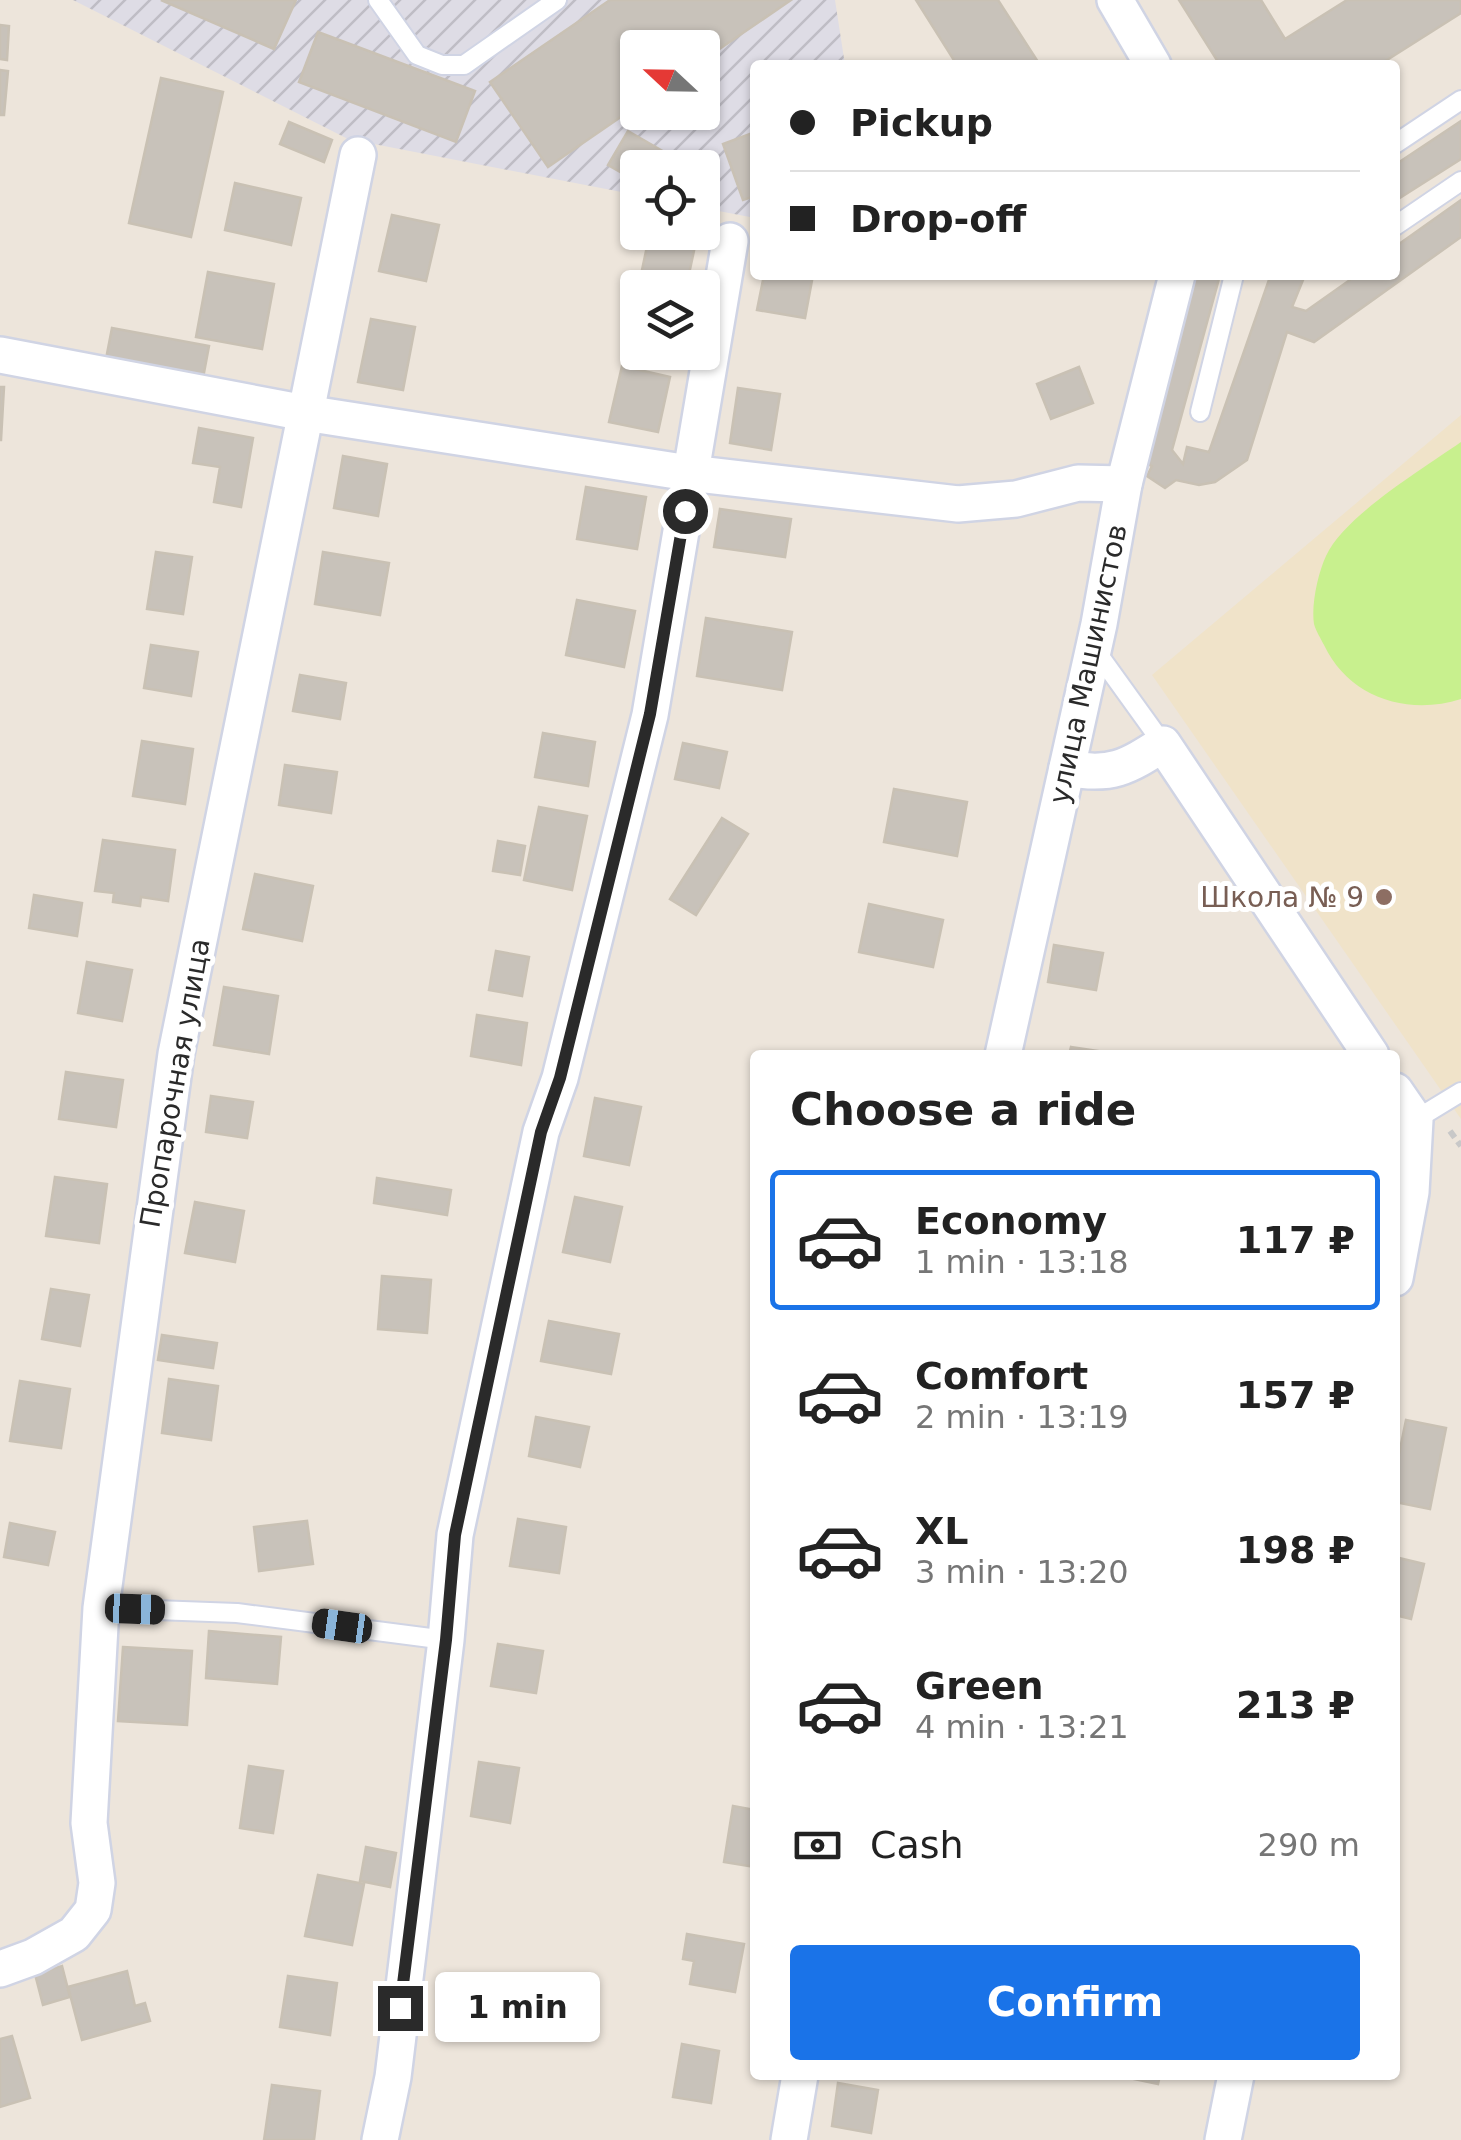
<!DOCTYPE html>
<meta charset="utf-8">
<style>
:root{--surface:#fff;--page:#f6f6f6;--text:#222;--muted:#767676;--line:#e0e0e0;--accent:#1a73e8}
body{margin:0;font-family:"DejaVu Sans",sans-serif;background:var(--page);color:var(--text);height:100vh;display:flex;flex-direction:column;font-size:38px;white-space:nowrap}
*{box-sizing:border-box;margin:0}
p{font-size:32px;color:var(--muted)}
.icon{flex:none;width:55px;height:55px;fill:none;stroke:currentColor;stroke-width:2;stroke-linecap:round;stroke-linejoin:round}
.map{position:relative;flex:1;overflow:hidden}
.drawer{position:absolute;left:750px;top:1050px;width:650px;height:1030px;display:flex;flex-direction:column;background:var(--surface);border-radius:10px;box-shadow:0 2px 8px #0004}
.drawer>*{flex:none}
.top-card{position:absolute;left:750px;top:60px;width:650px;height:220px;border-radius:10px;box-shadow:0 2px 8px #0004;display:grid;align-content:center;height:220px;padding:0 40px;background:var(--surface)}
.needle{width:65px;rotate:292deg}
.controls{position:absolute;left:620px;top:30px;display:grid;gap:20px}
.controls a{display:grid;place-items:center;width:100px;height:100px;border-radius:10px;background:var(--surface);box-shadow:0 2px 8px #0004;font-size:50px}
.end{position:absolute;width:45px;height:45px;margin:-22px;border:12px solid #2a2a2a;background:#fff;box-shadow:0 0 0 5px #fff}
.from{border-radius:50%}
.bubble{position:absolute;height:70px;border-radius:10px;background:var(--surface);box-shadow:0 2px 8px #0004;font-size:32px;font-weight:600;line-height:70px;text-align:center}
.car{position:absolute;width:30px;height:60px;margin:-30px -15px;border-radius:12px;box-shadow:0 0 8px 2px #0007;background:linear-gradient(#222 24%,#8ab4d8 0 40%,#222 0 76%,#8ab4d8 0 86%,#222 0)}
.top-card b{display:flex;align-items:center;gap:35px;height:95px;font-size:38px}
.top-card b+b{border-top:2px solid var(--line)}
.top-card i{width:25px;height:25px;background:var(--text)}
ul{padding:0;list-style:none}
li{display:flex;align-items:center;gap:30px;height:140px;margin:0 20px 15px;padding:0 20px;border:5px solid transparent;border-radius:10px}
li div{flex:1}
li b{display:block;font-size:38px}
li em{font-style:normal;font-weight:600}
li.current{border-color:var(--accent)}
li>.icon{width:90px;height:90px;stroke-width:1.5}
h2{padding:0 40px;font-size:45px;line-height:120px}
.pay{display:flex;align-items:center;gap:25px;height:110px;padding:0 40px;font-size:38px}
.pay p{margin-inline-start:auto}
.button{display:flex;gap:20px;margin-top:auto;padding:20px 40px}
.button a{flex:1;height:115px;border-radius:10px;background:var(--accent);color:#fff;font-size:40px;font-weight:600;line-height:115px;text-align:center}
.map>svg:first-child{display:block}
.industrial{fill:url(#industrial-furrows);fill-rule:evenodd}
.education{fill:#f0e3c9}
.pitch{fill:#c8f08e}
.building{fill:#c8c2ba;stroke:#c9c1b4;stroke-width:2.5}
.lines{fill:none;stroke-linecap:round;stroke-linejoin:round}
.service-casing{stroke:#d0d4e4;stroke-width:22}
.minor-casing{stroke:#d0d4e4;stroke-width:40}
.path{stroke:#c8c8c8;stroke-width:6;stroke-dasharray:8 5;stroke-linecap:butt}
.service{stroke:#fff;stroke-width:18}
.minor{stroke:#fff;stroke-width:35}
.route{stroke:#2a2a2a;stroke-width:12}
.education-dot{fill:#8d6e63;stroke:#fff;stroke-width:4}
.labels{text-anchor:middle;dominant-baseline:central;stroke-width:10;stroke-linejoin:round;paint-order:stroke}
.street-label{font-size:28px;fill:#2a2a2a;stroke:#fff}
.education-label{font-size:28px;fill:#785e54;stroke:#fff;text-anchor:end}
</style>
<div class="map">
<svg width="1461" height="2140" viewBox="0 0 1461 2140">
<defs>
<pattern id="industrial-furrows" width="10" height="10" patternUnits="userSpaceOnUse" patternTransform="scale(2.5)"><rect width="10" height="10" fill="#dedce5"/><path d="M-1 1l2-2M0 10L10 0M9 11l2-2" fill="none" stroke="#bfbdc5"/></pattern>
</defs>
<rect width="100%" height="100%" fill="#ede5db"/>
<path class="industrial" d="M73,0H835L845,65H755V218L703,208L702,168H638L637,195L348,139ZM638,48H702V112H638Z"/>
<path class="education" d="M1461,415V1119L1152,675Z"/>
<path class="pitch" d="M1461,442V699C1408,716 1349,698 1324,645C1321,639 1316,631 1314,624C1311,605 1318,573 1326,556C1344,516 1424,468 1461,442Z"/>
<g class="building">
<path d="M161,0H296L274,49Z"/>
<path d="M610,0H791L702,61V48H638V105L548,167L490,82Z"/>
<path d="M916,0H998L1040,65H957Z"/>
<path d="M1179,0H1261L1285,39L1347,0H1461V13L1379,65H1220Z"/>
<path d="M0,25L9,26L7,60L0,59Z"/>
<path d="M318,32L475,91L456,142L299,82Z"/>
<path d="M0,70L8,71L4,115H0Z"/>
<path d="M161,78L223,92L191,237L129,223Z"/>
<path d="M1461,121V159L1395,201V165Z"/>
<path d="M289,122L332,140L324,162L280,144Z"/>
<path d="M628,131L671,156L664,168H638V182L608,165Z"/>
<path d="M755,132V196L743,200L723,144Z"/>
<path d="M235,183L301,198L291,245L225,230Z"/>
<path d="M1461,200V237L1314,342L1287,332L1247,460L1215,482L1199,485L1176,480L1165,488L1147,476L1152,466L1135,458L1184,275H1220L1172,450L1183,464L1187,447L1209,452L1270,277L1266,275H1305L1292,307L1306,311L1357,275H1395V247Z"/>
<path d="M392,215L439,225L426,281L379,271Z"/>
<path d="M649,237L695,246L686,288L639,284Z"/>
<path d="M208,272L274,284L262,349L196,337Z"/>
<path d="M764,275H813L805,318L757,310Z"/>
<path d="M371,319L415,327L403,390L358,382Z"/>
<path d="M112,328L209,346L203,378L106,359Z"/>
<path d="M622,366L670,377L658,432L609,422Z"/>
<path d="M1079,367L1093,403L1051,419L1037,384Z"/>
<path d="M0,387H4L1,440H0Z"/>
<path d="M738,388L780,394L771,450L730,443Z"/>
<path d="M199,428L253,438L241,507L214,502L220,467L193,463Z"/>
<path d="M343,456L387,464L378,516L334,508Z"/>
<path d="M586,487L646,497L637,549L577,539Z"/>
<path d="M720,509L791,519L785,557L714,547Z"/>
<path d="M156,552L192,557L183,614L147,609Z"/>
<path d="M323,552L389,563L380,615L315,604Z"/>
<path d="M577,600L635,611L624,667L566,655Z"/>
<path d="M706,618L792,632L782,690L697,676Z"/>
<path d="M151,645L198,652L191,696L144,688Z"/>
<path d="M300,675L346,683L340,719L293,711Z"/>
<path d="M543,733L595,742L588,786L535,777Z"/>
<path d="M142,741L193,749L185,804L133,796Z"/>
<path d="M683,743L727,752L719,788L675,779Z"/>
<path d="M285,765L337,772L331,813L279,805Z"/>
<path d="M894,789L967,802L957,856L884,842Z"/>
<path d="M539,807L587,816L572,890L524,880Z"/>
<path d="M722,818L748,834L696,915L670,899Z"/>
<path d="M103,840L175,850L168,901L141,897L140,906L113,902L114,893L95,891Z"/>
<path d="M498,841L525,846L520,875L493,871Z"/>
<path d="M255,874L313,886L302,941L243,929Z"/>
<path d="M34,895L82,903L77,936L29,928Z"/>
<path d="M869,904L943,920L933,967L859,952Z"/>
<path d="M1054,945L1103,953L1096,990L1048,982Z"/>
<path d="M496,951L529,957L522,996L489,990Z"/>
<path d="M87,962L132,970L122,1021L78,1013Z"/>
<path d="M224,987L278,996L269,1054L214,1045Z"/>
<path d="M477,1015L527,1023L521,1065L471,1056Z"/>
<path d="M1071,1047L1105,1052V1055H1069Z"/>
<path d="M66,1072L123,1080L116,1127L59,1119Z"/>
<path d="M211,1096L253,1102L247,1138L206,1132Z"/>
<path d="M595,1098L641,1107L629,1165L584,1156Z"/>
<path d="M55,1177L107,1184L99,1243L46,1236Z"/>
<path d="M377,1178L451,1190L447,1215L374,1203Z"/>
<path d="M575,1197L622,1207L610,1262L563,1252Z"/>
<path d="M195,1202L244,1211L235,1262L185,1253Z"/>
<path d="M382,1276L431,1280L427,1333L378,1329Z"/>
<path d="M51,1289L89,1295L80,1346L42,1339Z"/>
<path d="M549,1321L619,1334L611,1374L541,1361Z"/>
<path d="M162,1335L217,1343L213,1368L158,1360Z"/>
<path d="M169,1379L218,1386L211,1440L162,1433Z"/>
<path d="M20,1381L70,1389L61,1448L10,1441Z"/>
<path d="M536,1417L589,1427L580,1467L529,1456Z"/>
<path d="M1406,1420L1446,1428L1430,1509L1395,1502V1474Z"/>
<path d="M518,1519L566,1527L559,1573L510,1566Z"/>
<path d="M307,1521L313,1564L259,1571L254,1527Z"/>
<path d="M10,1523L55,1532L48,1565L4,1557Z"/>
<path d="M1395,1557L1424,1564L1411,1619L1395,1615Z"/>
<path d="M209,1631L281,1637L277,1684L206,1678Z"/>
<path d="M498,1644L543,1651L536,1693L491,1686Z"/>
<path d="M123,1647L192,1651L187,1725L118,1721Z"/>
<path d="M479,1762L519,1768L510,1823L471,1816Z"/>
<path d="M249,1766L283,1771L273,1833L240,1828Z"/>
<path d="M733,1806L755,1810V1867L724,1862Z"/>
<path d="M366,1847L396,1853L390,1887L360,1881Z"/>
<path d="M318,1875L364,1884L352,1945L305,1936Z"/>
<path d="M687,1934L744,1944L735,1992L690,1984L694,1961L683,1959Z"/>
<path d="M62,1966L70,1997L43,2005L35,1974Z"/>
<path d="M127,1971L135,2006L145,2003L150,2021L82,2040L68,1987Z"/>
<path d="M288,1976L337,1983L330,2035L280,2027Z"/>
<path d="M12,2036L30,2098L0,2107V2039Z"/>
<path d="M682,2044L719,2051L711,2103L673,2097Z"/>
<path d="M1115,2075H1160L1158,2084Z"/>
<path d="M838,2083L878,2090L871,2133L832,2126Z"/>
<path d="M272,2085L320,2091L314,2140H264Z"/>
</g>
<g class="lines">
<g class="service-casing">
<g id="service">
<path d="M378,0L417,55L442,65H464L557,0"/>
<path d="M1395,144L1461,100"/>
<path d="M1395,226L1461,181"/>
<path d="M1200,412L1234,275"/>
<path d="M1096,651L1163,744"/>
<path d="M1415,1120L1461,1092"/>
<path d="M101,1608L237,1613L446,1640"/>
</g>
</g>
<g class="minor-casing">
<g id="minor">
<path d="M1115,0L1153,65"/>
<path d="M0,355L305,413L689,473L958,504L1016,499L1078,483L1124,484"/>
<path d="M1067,768C1111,777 1127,767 1163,744L1371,1055"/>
<path d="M1003,1055L1099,624L1124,484L1177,275"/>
<path d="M1395,1091L1415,1120L1411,1192L1395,1278"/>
<path d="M0,1969L33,1957L74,1934L93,1910L97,1883L89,1823L101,1608L176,1054L358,155"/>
<path d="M380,2140L393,2077L446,1640L455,1535L541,1132L560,1078L650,715L730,241"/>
<path d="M789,2140L800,2075"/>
<path d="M1223,2140L1236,2075"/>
</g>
</g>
<path class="path" d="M1450,1131L1461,1146"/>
<use href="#service" class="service"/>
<use href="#minor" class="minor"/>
</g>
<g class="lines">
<path class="route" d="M400,2008L446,1640L455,1535L541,1132L560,1078L650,714L685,511"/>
</g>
<circle class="education-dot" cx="1384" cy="897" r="10"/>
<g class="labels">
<g class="street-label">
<text transform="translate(1088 664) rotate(-78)">улица Машинистов</text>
<text transform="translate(175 1083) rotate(-80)">Пропарочная улица</text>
</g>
<g class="education-label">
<text x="1364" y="897">Школа № 9</text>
</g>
</g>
</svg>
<div class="controls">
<a><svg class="needle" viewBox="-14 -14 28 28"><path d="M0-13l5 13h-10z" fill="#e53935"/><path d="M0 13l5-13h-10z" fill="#767676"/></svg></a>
<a><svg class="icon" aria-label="locate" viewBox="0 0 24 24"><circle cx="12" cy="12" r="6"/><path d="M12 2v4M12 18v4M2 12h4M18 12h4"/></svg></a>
<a><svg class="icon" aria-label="layers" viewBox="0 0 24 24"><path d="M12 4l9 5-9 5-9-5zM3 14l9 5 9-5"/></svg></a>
</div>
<i class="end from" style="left:685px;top:511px"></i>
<i class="end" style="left:400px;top:2008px"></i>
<div class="bubble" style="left:435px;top:1972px;width:165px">1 min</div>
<i class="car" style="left:135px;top:1609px;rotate:92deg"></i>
<i class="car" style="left:342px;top:1626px;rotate:278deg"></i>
<div class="top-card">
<b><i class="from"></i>Pickup</b>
<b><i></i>Drop-off</b>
</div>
<section class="drawer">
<h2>Choose a ride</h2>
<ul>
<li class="current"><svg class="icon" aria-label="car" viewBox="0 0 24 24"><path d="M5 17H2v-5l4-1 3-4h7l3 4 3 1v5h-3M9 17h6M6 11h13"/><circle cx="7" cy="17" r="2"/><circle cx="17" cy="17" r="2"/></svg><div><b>Economy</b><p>1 min · 13:18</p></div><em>117 ₽</em></li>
<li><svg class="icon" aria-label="car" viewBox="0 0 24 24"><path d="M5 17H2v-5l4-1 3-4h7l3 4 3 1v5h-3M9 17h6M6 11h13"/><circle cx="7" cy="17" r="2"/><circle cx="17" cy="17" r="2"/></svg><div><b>Comfort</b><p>2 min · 13:19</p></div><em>157 ₽</em></li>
<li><svg class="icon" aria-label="car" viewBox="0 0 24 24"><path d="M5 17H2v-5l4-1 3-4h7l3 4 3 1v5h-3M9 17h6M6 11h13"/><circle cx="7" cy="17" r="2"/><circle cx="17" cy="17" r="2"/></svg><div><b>XL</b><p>3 min · 13:20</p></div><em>198 ₽</em></li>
<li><svg class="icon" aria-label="car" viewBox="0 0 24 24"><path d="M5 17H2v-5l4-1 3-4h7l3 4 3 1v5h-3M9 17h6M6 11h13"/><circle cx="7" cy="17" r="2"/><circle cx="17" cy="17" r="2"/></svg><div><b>Green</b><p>4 min · 13:21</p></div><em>213 ₽</em></li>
</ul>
<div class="pay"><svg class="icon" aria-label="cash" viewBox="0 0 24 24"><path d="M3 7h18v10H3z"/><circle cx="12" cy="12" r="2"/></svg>Cash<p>290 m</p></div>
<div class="button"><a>Confirm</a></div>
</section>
</div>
